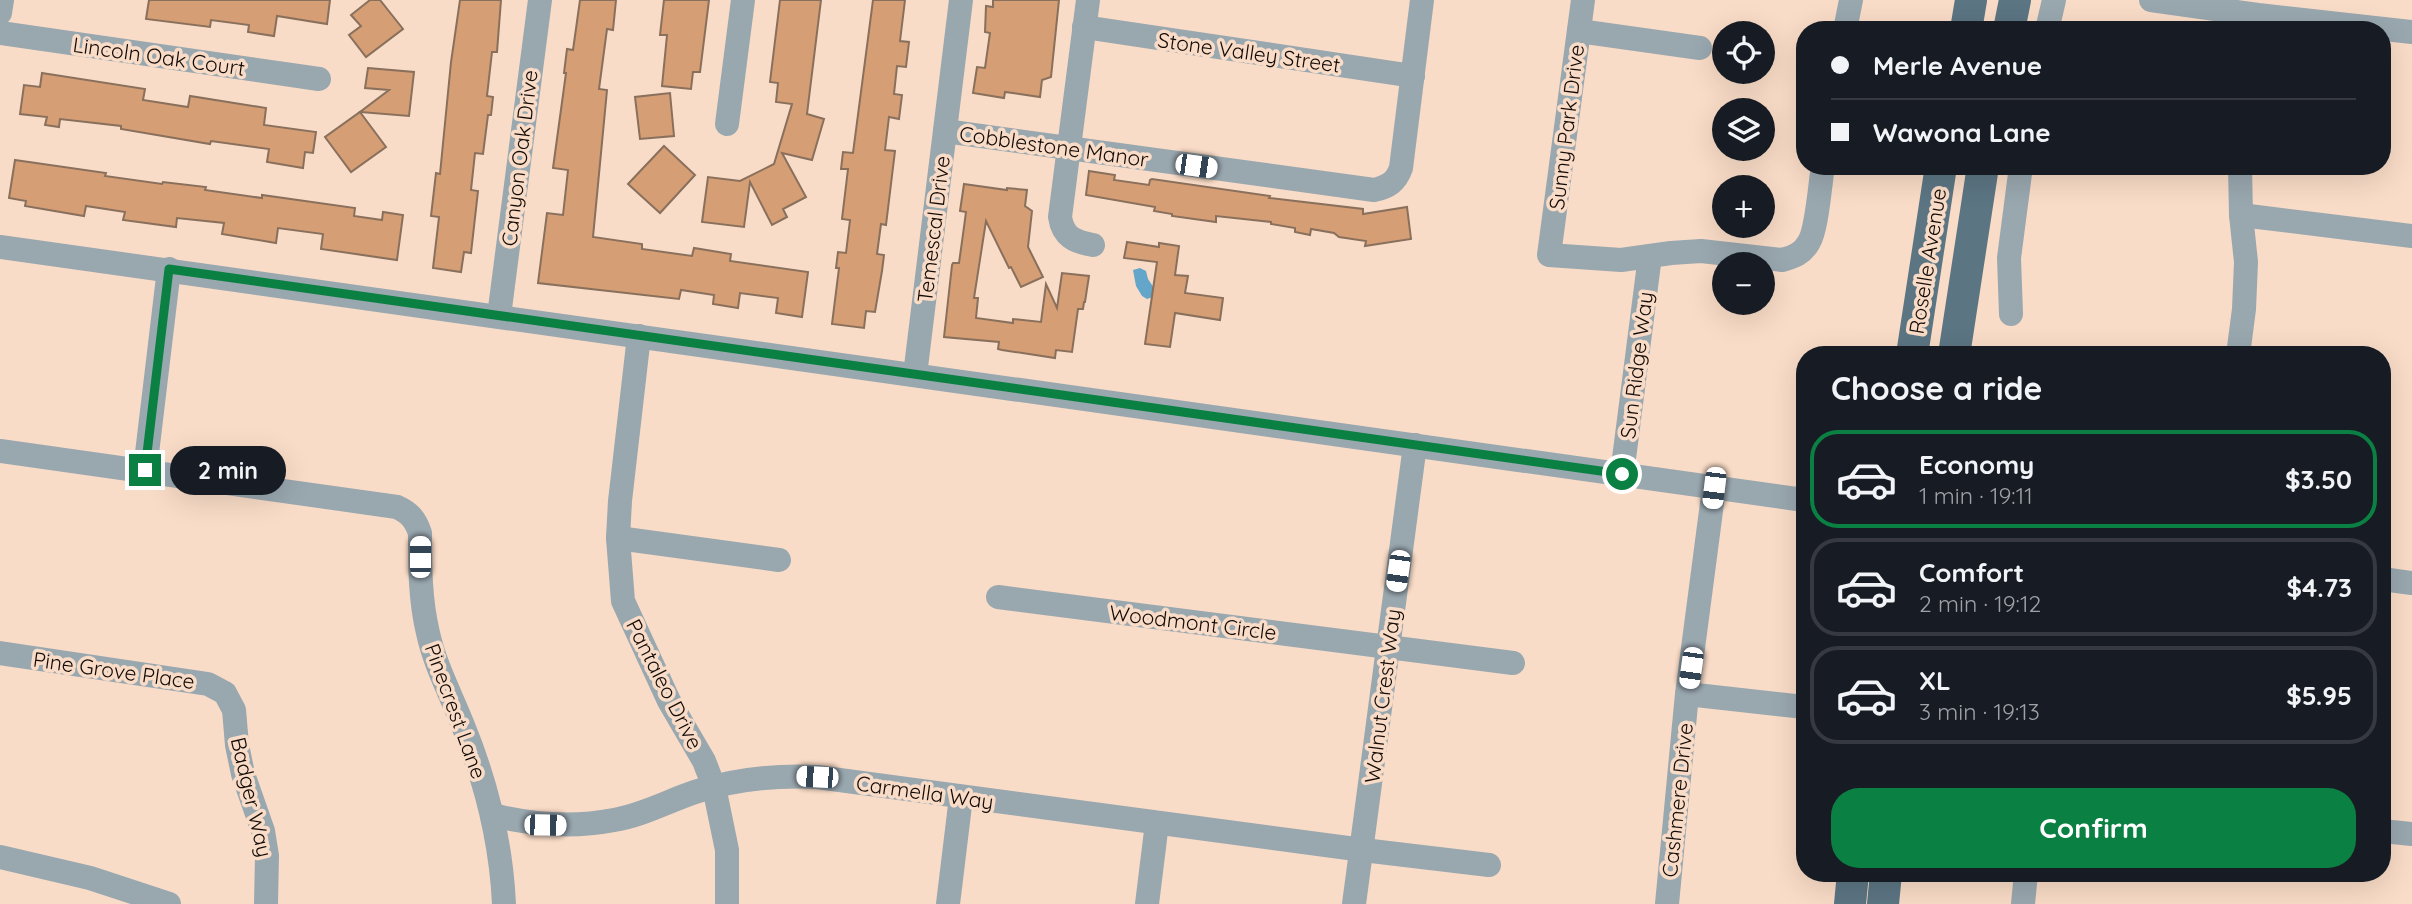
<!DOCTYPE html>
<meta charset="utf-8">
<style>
:root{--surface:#171b24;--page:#242831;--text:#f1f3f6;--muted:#9ea1a6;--line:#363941;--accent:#0b8043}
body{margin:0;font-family:Quicksand,sans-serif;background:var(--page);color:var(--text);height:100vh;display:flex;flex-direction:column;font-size:26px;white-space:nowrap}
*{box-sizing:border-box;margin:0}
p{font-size:23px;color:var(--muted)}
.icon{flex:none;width:38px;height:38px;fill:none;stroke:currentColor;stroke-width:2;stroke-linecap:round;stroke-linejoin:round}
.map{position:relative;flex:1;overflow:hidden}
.drawer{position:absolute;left:1796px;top:346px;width:595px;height:536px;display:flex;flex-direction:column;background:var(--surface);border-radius:28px;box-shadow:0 7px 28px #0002}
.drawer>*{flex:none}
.guide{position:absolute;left:1796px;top:21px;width:595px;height:154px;border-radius:28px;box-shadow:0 7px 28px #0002;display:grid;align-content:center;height:154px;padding:0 35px;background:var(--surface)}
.tools{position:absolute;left:1712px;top:21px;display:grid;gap:14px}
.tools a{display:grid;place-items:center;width:63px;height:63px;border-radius:50%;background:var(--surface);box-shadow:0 7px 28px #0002;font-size:35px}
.end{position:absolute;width:32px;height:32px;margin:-16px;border:9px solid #0b8043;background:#fff;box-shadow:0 0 0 4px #fff}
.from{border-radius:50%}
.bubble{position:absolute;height:49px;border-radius:24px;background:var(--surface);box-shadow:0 7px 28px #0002;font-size:23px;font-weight:800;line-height:49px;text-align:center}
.car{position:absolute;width:21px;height:42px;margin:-21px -10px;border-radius:9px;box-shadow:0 0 5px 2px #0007;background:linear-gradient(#fff 24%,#345 0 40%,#fff 0 76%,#345 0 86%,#fff 0)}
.guide b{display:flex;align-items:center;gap:24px;height:66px;font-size:26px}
.guide b+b{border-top:2px solid var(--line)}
.guide i{width:18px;height:18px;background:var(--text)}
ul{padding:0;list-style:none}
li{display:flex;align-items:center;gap:21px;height:98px;margin:0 14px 10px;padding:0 21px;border:4px solid var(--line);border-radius:28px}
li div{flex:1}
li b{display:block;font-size:26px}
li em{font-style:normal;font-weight:800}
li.active{border-color:var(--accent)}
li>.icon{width:63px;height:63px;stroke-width:1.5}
h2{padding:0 35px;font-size:32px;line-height:84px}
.button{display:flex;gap:14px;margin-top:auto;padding:14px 35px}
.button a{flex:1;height:80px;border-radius:28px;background:var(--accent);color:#fff;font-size:28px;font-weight:800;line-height:80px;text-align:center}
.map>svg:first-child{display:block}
.water{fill:#63a6ca}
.building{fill:#d59e74;stroke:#89705d;stroke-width:2}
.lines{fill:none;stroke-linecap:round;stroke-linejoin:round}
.minor{stroke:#99a7af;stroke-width:24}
.major{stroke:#5c7583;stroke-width:32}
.route{stroke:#0b8043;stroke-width:9}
.labels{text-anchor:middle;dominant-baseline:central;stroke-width:7;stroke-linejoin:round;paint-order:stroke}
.street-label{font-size:21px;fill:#130a05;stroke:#f9dcc7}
</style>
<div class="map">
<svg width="2412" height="904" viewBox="0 0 2412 904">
<rect width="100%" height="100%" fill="#f9dcc7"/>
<path class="water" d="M1140,268L1146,271L1148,279L1156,291L1153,297L1147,299L1142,296L1136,286L1133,270Z"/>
<g class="building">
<path d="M149,0H330L327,24L277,16L274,36L248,32L249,25L211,20L210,27L146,19Z"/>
<path d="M370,0H380L403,29L366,57L349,35L361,26L351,15Z"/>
<path d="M460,0H501L497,52H492L487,96L493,97L491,115H488L483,154L475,153L471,190L478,191L471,253L464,252L461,272L433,268L439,217L431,216L436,173L440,174L451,62Z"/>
<path d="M580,0H616L613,30L607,29L599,89L607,90L593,237L642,244V249L692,256L694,248L731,254L730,261L808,272L802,317L776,313L778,298L740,293L738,308L713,304L714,295L681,290L679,299L538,283L547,213L563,215L568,170L553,168L566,73H564L567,49L573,50Z"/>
<path d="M664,0H709L700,72H693L691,89L662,86L667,35H660Z"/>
<path d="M780,0H821L807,114L824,119L812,160L782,153L806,197L783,209L787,217L772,225L750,182L744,227L702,222L708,177L740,181L774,164L792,104L776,102L778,83L770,82Z"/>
<path d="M873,0H905L900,41L909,42L906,67L897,66L894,94L902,95L899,119L889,117L885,150L895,151L886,225L881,224L877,254L884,255L882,271L875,312L866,311L864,328L832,324L839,268H836L838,252L846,253L850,220L842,219L848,169H841L843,152L853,153Z"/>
<path d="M993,0H1059L1051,77L1042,80L1040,97L1005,92L1004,98L973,93L977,67L985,68L990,33L985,32L986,6L993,7Z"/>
<path d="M368,68L414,72L409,116L360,112L389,90L365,88Z"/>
<path d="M42,73L145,89L143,100L188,107L190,96L266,108L264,125L316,132L313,153L305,152L303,168L267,162L269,149L211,141L210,144L121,129V126L60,119L59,127L45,125L47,117L20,114L24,85L40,87Z"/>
<path d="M670,93L674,136L640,139L635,97Z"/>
<path d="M360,112L386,147L351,172L325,137Z"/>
<path d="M664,146L695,175L660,213L628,184Z"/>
<path d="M15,160L106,173L105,176L162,184L163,182L206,187L205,190L262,198V195L355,208L354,216L382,220L383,212L403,215L397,260L321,249L323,234L278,228L276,243L222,234L224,223L177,218L176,227L123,220L125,212L86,206L84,216L25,206L26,201L9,198Z"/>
<path d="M1089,171L1115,175L1114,180L1149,185L1150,180L1152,179L1270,196L1269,198L1363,209V214L1407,207L1411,239L1365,246L1366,241L1339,237L1334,233L1311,229L1310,235L1295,232V228L1271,224V222L1216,216V222L1172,216V214L1154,211L1155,207L1086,195Z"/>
<path d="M964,184L1007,190V188L1027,190L1025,206L1032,211L1028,247L1043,277L1021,287L1011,267L1009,268L986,221L974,298H978L976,318L1013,323V319L1041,322L1046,284L1057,308L1062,273L1089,276L1085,302H1084L1083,309H1078L1072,352L1056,350L1055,358L1002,350L998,349L999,342L944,337L952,265L953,263H959L964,227L966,212L960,211Z"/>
<path d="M1127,242L1159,247V243L1179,246L1175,275L1188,276L1185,293L1223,298L1220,320L1175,313L1170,347L1145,344L1157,262L1124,258Z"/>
</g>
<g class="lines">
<g class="minor">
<path d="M1088,0L1060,217C1063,237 1075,242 1093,245"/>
<path d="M1583,0L1549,255L1621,260L1671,253L1701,251L1782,260C1794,257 1803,253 1809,242C1817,229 1820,184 1823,166"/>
<path d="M2151,0L2258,15L2412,32"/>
<path d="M0,13L2,0"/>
<path d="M1084,27L1413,76"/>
<path d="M1845,30L1851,0"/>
<path d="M2047,30L2054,0"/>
<path d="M1579,31L1700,48"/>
<path d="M0,33L319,79"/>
<path d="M727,124L743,0"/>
<path d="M945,131L1374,190C1388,187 1396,182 1401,168L1422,0"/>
<path d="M2241,215L2412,236"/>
<path d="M0,247L1804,500"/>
<path d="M2011,314L2009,258L2021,166"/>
<path d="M499,316L540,0"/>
<path d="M639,336L620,501L618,538L623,601L669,701L704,761L714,787L727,850V904"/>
<path d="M2238,355L2244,309L2246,262L2241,215L2240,166"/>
<path d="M915,375L961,0"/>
<path d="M0,451L397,507C410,513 415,519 420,533C420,566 420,600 428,633C435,665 450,693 462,723C486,781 501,841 504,904"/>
<path d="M145,470L169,269"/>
<path d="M1622,474L1650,256"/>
<path d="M618,538L779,560"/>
<path d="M2382,579L2412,583"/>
<path d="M998,597L1513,663"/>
<path d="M0,653L208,684L225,693L234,710L237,745L243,774L263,831L267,856L266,904"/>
<path d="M1687,694L1804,707"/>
<path d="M492,815C533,825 573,828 614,820C643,815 668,801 695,792C735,779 776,775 817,777L1363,850L1489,865"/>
<path d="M2382,831L2412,834"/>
<path d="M0,857L90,878L169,904"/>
<path d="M948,904L961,797"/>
<path d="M1147,904L1157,823"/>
<path d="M1354,904L1415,445"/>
<path d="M1667,904L1687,694L1714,488"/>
<path d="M2023,904L2026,873"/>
</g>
<g class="major">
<path d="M1966,30L1971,0"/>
<path d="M2009,30L2015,0"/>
<path d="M1912,355L1941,166"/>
<path d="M1954,355L1983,166"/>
<path d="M1850,904L1853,873"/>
<path d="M1883,904L1886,873"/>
</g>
</g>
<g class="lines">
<path class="route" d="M145,470L169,269L1622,474"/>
</g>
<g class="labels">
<g class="street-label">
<text transform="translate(1249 52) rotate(8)">Stone Valley Street</text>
<text transform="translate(159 56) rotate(8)">Lincoln Oak Court</text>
<text transform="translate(1566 127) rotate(-83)">Sunny Park Drive</text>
<text transform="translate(1054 146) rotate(8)">Cobblestone Manor</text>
<text transform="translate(519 158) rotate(-83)">Canyon Oak Drive</text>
<text transform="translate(933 229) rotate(-83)">Temescal Drive</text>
<text transform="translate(1927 261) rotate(-81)">Roselle Avenue</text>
<text transform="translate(1636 365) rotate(-83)">Sun Ridge Way</text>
<text transform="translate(1193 622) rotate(7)">Woodmont Circle</text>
<text transform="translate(114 670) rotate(8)">Pine Grove Place</text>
<text transform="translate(665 684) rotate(63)">Pantaleo Drive</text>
<text transform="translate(1382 696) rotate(-83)">Walnut Crest Way</text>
<text transform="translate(456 711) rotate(70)">Pinecrest Lane</text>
<text transform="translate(925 792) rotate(8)">Carmella Way</text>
<text transform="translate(252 797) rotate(77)">Badger Way</text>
<text transform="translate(1677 800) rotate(-84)">Cashmere Drive</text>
</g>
</g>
</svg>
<div class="tools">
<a><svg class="icon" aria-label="locate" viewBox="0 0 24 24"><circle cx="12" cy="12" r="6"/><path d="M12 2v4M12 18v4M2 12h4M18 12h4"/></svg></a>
<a><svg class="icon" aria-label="layers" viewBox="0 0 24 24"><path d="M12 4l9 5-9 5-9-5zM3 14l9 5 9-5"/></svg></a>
<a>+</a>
<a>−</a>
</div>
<i class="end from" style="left:1622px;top:474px"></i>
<i class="end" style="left:145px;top:470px"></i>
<div class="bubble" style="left:170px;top:446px;width:116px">2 min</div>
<i class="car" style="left:1196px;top:166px;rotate:98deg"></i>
<i class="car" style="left:1714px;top:488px;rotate:187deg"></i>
<i class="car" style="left:420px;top:557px;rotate:0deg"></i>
<i class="car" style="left:1398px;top:571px;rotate:188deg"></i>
<i class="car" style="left:1691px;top:668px;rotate:188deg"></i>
<i class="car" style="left:817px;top:777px;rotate:273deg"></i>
<i class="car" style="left:545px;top:825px;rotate:91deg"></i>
<div class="guide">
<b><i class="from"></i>Merle Avenue</b>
<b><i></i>Wawona Lane</b>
</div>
<section class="drawer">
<h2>Choose a ride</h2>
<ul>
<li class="active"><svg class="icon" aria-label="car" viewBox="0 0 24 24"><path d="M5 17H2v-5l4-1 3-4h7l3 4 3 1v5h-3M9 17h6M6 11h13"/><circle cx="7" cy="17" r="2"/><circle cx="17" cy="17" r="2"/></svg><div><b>Economy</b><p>1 min · 19:11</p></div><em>$3.50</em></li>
<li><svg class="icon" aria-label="car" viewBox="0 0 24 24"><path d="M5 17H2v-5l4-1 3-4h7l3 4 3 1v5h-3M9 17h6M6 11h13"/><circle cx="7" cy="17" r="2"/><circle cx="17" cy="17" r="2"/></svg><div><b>Comfort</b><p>2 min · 19:12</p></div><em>$4.73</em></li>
<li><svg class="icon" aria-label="car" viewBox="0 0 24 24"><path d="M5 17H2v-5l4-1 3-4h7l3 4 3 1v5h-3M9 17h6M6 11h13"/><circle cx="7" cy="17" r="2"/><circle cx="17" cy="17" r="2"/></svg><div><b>XL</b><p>3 min · 19:13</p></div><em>$5.95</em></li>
</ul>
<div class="button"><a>Confirm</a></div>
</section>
</div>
